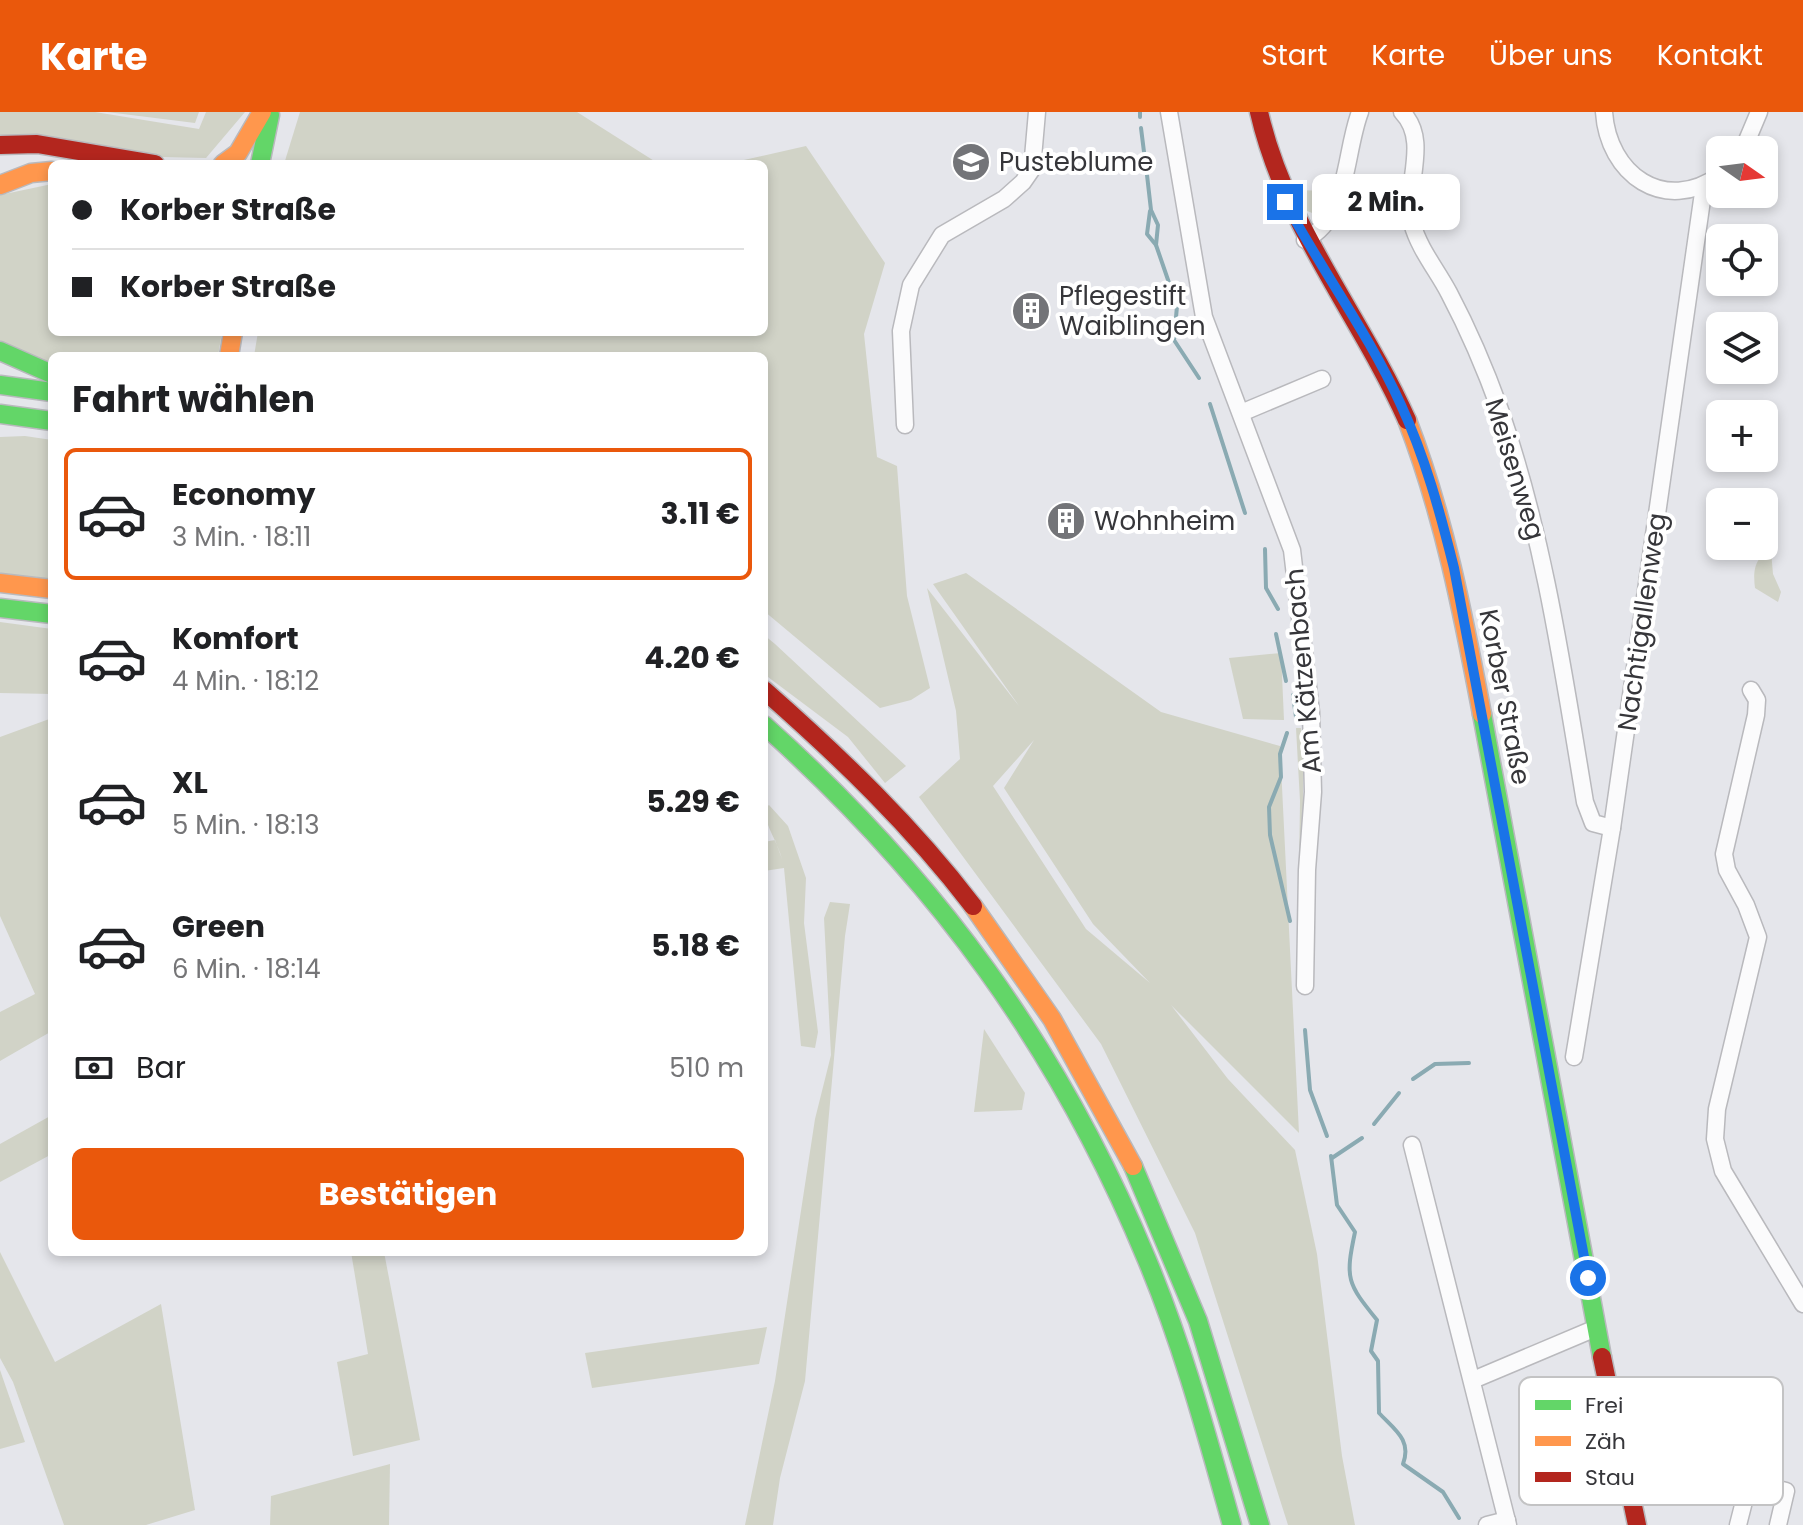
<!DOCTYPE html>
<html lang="de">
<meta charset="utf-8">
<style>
:root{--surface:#fff;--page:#f2f2f2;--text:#202124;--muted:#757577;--line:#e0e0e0;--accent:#ea580c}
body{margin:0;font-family:Poppins,sans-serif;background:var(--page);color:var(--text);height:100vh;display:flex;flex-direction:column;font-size:30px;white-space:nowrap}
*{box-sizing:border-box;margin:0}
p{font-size:26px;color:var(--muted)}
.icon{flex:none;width:44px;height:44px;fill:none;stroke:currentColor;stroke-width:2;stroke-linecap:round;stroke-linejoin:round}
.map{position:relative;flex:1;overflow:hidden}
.sheet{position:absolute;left:48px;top:240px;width:720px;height:904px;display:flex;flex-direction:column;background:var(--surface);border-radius:12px;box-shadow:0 4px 12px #0003}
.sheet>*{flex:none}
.banner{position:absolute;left:48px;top:48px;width:720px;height:176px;border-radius:12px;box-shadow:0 4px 12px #0003;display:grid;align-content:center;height:176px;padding:0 24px;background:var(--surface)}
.needle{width:52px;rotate:104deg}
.tools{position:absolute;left:1706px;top:24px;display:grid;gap:16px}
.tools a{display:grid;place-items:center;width:72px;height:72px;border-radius:12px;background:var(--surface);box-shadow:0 4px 12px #0003;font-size:40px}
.end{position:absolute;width:36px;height:36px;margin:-18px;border:10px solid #1a73e8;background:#fff;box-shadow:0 0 0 4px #fff}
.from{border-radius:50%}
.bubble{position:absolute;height:56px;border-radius:12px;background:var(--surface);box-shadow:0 4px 12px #0003;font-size:26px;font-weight:700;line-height:56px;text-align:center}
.banner b{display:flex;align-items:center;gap:28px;height:76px;font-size:30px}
.banner b+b{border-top:2px solid var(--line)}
.banner i{width:20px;height:20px;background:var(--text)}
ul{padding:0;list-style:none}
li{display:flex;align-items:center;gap:24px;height:132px;margin:0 16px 12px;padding:0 8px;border:4px solid transparent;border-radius:12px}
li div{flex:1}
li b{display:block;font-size:30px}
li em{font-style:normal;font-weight:700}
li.on{border-color:var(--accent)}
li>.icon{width:72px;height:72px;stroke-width:1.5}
h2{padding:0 24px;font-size:36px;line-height:96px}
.pay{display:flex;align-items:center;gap:20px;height:88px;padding:0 24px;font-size:30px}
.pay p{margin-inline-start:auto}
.button{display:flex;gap:16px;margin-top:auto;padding:16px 24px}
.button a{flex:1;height:92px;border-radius:12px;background:var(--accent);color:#fff;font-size:32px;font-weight:700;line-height:92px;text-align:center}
header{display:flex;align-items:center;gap:48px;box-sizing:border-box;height:112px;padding:0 40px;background:var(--accent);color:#fff}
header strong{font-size:38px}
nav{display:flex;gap:44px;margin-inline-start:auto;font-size:28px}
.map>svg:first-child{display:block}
.green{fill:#d1d3c7;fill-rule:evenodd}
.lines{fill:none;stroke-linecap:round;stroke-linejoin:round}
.stream{stroke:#8aaab2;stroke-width:4}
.street-casing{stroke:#b9b9bd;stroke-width:19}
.fast-casing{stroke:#b9b9bd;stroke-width:21}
.slow-casing{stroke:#b9b9bd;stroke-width:21}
.jam-casing{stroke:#b9b9bd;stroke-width:21}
.street{stroke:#fbfbfc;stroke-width:16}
.fast{stroke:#63d668;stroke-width:18}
.slow{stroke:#ff974d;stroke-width:18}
.jam{stroke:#b3261e;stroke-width:18}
.route{stroke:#1a73e8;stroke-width:10}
.labels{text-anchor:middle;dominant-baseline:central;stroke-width:8;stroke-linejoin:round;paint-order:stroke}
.poi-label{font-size:26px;fill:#36363a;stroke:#fff;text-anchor:start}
.street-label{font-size:26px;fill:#36363a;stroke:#fff}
.key{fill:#fff;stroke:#c3c3c4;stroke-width:2}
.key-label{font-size:22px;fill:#36363a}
</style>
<header>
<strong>Karte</strong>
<nav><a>Start</a><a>Karte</a><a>Über uns</a><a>Kontakt</a></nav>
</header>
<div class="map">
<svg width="1803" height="1413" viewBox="0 0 1803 1413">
<rect width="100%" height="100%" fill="#e5e6eb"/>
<g class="green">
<path d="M0,0H95L199,17L206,0H245L206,46L162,45L0,24Z"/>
<path d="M107,0H199L195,11Z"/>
<path d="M300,0H577L659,52H284Z"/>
<path d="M806,34L885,151L864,222L877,345L897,354L907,484L930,576L911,588L880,596L764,499V244H254L258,220H764V52H726Z"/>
<path d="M52,72V220H222L218,244H52V255L0,230V83Z"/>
<path d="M1292,78L1335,79L1324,101L1317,103L1300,96Z"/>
<path d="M25,324L52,328V473L0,465V325Z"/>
<path d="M1771,439L1773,462L1781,480L1778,490L1755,476C1753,461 1754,444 1771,439Z"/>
<path d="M966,461L1161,600L1280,634L1299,1021L1171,893L1228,967L1295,1038L1317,1142L1342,1344L1355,1413H1288L1195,1121L1101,932L919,685L960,647L956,599L927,476L1019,594L933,472ZM1034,628L1004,676L1093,812L1150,871L1086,817L993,674Z"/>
<path d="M0,510L52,517V582L0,581Z"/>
<path d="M764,523L775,532L906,654L885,671L848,625L764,562Z"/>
<path d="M1281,541L1284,608L1243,607L1229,546Z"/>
<path d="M52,606V919L0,949V900L35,882L0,804V625Z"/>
<path d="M1296,616H1301L1303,637V825H1298L1300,689Z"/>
<path d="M769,693L788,714L806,766L804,811L818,920L815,936L801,934L784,756L764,759V730L775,728L782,747C778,731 765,713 764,697Z"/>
<path d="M830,790L850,792L845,824L805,1269L780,1366L773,1413H745L775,1269L815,1007L831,943L824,806Z"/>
<path d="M984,917L1025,981L1022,998L974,1000Z"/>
<path d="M52,1003V1042L0,1070V1032Z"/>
<path d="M0,1140L55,1250L161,1192L195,1398L146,1413H64L13,1270L0,1246Z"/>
<path d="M351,1140H384L420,1328L353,1344L337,1250L368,1242Z"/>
<path d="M767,1215L759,1252L592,1276L585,1241Z"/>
<path d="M0,1258L25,1330L0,1337Z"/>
<path d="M390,1352L389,1413H270L271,1384Z"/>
</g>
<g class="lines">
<g class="stream">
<path d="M1140,0V5"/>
<path d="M1141,16L1144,40"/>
<path d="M1147,63L1151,98L1158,113L1156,133L1177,194L1174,228L1199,266"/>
<path d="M1150,99L1147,122L1156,133"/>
<path d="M1210,292L1245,401"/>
<path d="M1265,437L1266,476L1278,497"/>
<path d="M1276,522L1286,569"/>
<path d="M1293,583L1296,605"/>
<path d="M1287,621L1280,642L1281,665L1269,695L1270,723L1290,809"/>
<path d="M1305,918L1310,978L1327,1024"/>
<path d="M1413,967L1435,952L1469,951"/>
<path d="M1374,1012L1399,981"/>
<path d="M1331,1044L1337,1093L1355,1120C1345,1167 1347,1171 1377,1208L1371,1239L1378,1249L1379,1301C1395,1318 1412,1328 1403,1352L1443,1380L1459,1406"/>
<path d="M1332,1046L1362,1026"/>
</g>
<g class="street-casing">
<g id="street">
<path d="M1169,0L1204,205L1292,438L1311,600L1313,680L1307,758L1305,874"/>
<path d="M1402,0C1431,30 1403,75 1412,111C1419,137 1437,158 1449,181C1468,217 1486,259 1500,298C1544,425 1563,558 1585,690L1593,711L1612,716"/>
<path d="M1604,0C1608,62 1664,103 1720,63"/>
<path d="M1743,38L1759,0"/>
<path d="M1305,128C1349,106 1344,42 1360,0"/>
<path d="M1241,301L1322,267"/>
<path d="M905,313L901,219L911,173L942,123L1004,87L1023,70L1032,57L1037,0"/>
<path d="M1751,578L1757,588L1756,603L1724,742L1727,758L1746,793L1758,825L1717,997L1715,1027L1723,1059L1803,1192"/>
<path d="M1574,945L1612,716L1704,74"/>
<path d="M1412,1033L1508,1413"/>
<path d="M1473,1268L1596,1216"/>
<path d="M1487,1413L1507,1408"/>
<path d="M1738,1413L1749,1370L1786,1379L1778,1413"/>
</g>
</g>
<g class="fast-casing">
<g id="fast">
<path d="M260,52L270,3"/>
<path d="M0,239L52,262"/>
<path d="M0,273L52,280"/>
<path d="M0,302L52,309"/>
<path d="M0,496L52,502"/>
<path d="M1482,602L1602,1245"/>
<path d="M764,613C936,767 1059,935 1147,1148C1183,1234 1207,1324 1232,1413"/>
<path d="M1133,1054L1198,1209L1260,1413"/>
</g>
</g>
<g class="slow-casing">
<g id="slow">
<path d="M223,52L238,41L262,0"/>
<path d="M0,73L31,61L52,59"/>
<path d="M229,244L233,220"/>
<path d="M1407,308C1444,404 1463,502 1482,602"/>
<path d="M0,471L52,477"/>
<path d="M973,794L1052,907L1133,1054"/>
</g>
</g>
<g class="jam-casing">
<g id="jam">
<path d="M1259,0C1285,114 1360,203 1407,308"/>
<path d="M0,33L37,32L155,52"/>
<path d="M764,578C840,645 912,714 973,794"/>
<path d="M1602,1245L1637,1413"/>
</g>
</g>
<use href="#street" class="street"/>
<use href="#fast" class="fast"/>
<use href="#slow" class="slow"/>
<use href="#jam" class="jam"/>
</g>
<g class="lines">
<path class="route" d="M1285,90C1322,159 1369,222 1401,293C1425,345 1440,400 1454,456L1588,1166"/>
</g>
<defs>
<g id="school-disc" transform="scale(2)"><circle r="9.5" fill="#737478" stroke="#fff"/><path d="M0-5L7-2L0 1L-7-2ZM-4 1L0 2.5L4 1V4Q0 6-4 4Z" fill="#fff"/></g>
<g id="building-disc" transform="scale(2)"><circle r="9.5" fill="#737478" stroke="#fff"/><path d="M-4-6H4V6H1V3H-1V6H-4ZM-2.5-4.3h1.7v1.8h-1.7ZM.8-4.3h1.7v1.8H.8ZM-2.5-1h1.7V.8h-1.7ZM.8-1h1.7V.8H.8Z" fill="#fff"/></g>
</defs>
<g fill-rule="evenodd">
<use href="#school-disc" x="971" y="50"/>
<use href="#building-disc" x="1031" y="199"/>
<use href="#building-disc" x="1066" y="409"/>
</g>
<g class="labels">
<g class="poi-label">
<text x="999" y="50">Pusteblume</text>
<text x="1059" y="184">Pflegestift<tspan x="1059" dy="30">Waiblingen</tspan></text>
<text x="1094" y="409">Wohnheim</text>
</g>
<g class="street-label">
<text transform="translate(1515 357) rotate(73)">Meisenweg</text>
<text transform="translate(1642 510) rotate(-82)">Nachtigallenweg</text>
<text transform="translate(1303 559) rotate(-95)">Am Kätzenbach</text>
<text transform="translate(1505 585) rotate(79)">Korber Straße</text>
</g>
</g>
<rect x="1519" y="1265" width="264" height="128" rx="12" class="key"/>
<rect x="1535" y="1288" width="36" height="10" fill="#63d668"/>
<rect x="1535" y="1324" width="36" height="10" fill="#ff974d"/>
<rect x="1535" y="1360" width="36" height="10" fill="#b3261e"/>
<g class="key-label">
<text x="1585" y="1301">Frei</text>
<text x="1585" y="1337">Zäh</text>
<text x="1585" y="1373">Stau</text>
</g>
</svg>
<div class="tools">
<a><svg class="needle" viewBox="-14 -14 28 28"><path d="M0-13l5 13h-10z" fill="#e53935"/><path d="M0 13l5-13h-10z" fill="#757577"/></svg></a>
<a><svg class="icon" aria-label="locate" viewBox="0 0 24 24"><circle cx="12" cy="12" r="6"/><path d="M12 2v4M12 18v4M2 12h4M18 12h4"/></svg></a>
<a><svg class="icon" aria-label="layers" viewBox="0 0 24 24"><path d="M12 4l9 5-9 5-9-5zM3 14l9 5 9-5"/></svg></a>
<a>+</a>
<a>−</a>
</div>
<i class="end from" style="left:1588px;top:1166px"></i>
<i class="end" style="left:1285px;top:90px"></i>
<div class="bubble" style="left:1312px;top:62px;width:148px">2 Min.</div>
<div class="banner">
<b><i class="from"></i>Korber Straße</b>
<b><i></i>Korber Straße</b>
</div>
<section class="sheet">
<h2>Fahrt wählen</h2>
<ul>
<li class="on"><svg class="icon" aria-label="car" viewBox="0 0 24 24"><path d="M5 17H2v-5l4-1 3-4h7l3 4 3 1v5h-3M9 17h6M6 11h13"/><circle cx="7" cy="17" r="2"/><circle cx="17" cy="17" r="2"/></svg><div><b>Economy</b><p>3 Min. · 18:11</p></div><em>3.11 €</em></li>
<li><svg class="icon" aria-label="car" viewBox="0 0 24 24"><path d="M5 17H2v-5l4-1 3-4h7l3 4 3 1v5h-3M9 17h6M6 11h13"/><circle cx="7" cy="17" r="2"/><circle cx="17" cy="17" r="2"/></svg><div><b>Komfort</b><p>4 Min. · 18:12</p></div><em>4.20 €</em></li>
<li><svg class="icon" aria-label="car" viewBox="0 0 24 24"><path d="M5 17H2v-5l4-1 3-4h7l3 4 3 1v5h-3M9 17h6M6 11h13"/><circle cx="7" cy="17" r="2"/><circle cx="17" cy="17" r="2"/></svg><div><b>XL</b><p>5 Min. · 18:13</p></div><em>5.29 €</em></li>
<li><svg class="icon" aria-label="car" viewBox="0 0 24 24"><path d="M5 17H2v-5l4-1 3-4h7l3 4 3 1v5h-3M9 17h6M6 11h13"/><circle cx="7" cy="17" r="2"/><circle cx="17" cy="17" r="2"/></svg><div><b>Green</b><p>6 Min. · 18:14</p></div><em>5.18 €</em></li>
</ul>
<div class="pay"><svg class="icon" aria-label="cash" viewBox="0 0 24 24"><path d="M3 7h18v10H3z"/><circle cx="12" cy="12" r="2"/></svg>Bar<p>510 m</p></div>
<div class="button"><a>Bestätigen</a></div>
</section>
</div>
